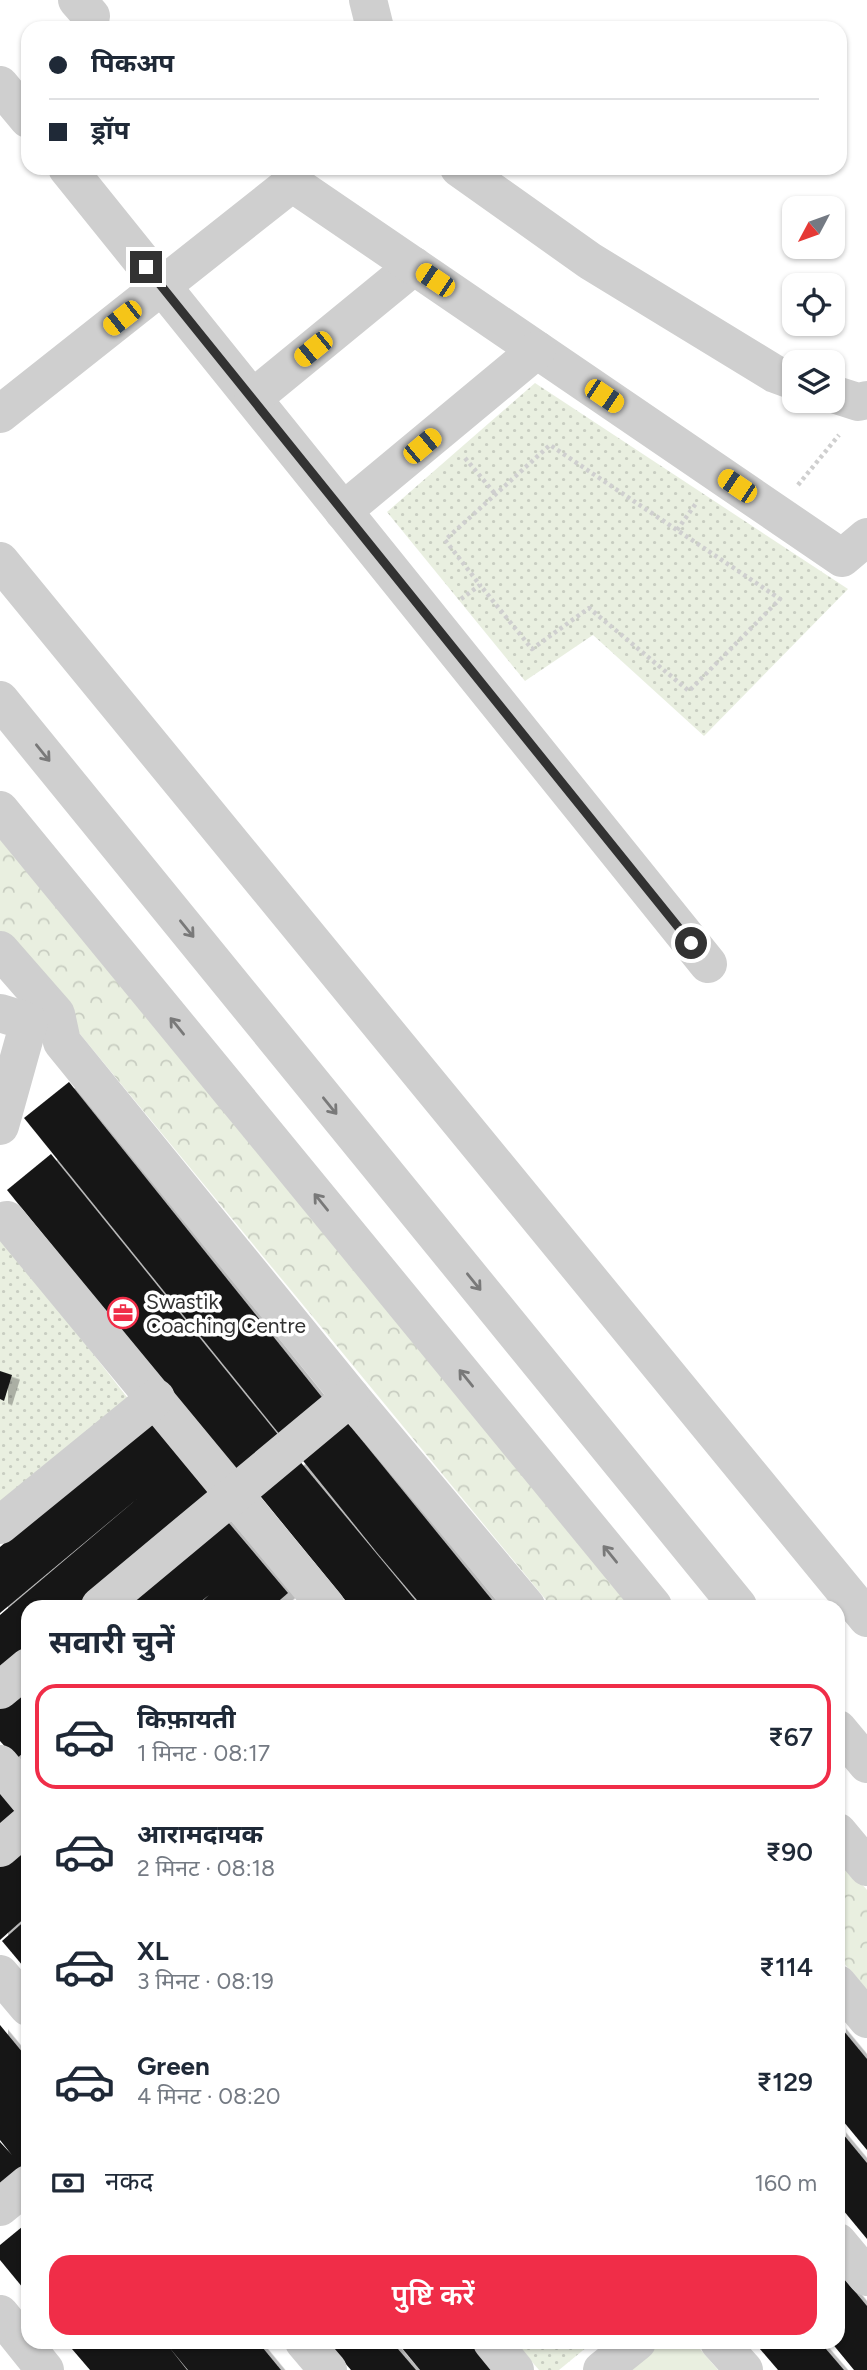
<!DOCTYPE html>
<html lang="hi">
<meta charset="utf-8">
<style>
:root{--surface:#fff;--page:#f6f6f7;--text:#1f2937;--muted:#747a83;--line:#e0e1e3;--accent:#f02d48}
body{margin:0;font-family:Figtree,"Noto Sans Devanagari",sans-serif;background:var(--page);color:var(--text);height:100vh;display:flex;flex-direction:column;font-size:26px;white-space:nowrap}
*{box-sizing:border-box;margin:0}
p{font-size:23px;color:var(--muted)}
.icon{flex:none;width:38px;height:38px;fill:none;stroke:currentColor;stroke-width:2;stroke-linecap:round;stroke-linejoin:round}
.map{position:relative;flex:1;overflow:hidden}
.panel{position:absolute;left:21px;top:1600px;width:824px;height:749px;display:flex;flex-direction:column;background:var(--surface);border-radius:21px;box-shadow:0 2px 5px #0004}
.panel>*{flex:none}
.guide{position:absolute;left:21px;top:21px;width:826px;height:154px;border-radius:21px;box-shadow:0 2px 5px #0004;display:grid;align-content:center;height:154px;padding:0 28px;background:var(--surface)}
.needle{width:46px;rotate:229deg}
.fabs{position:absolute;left:782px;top:196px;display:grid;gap:14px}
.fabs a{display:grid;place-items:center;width:63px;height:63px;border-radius:14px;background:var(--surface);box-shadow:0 2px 5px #0004;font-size:35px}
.end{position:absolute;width:32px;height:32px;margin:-16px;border:9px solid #323232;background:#fff;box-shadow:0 0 0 4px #fff}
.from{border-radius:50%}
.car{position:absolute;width:21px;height:42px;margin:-21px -10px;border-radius:9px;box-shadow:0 0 5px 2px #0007;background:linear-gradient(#f5c518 24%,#345 0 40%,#f5c518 0 76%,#345 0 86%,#f5c518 0)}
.guide b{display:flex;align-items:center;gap:24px;height:66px;font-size:26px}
.guide b+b{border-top:2px solid var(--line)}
.guide i{width:18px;height:18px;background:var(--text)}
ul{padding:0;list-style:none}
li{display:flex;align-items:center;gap:21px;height:105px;margin:0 14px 10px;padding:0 14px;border:4px solid transparent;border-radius:21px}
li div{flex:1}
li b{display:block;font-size:26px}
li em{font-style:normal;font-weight:600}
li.on{border-color:var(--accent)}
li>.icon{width:63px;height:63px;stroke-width:1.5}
h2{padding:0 28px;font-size:32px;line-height:84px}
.pay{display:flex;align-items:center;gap:18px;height:77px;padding:0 28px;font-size:26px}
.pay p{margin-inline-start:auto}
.primary-button{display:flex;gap:14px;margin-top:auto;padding:14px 28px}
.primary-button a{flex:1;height:80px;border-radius:21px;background:var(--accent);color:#fff;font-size:28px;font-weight:600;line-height:80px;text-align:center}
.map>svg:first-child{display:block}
.grass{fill:#e9efe0}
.forest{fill:url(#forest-crowns)}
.park{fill:url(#park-dots)}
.building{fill:#191919;filter:url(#shadow)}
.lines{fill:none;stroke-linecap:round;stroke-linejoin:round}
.path{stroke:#cfcfcf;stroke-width:4.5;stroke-dasharray:3.5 3.5;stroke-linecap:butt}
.minor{stroke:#cfcfcf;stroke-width:38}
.oneway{stroke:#797979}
.route{stroke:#323232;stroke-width:9}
.labels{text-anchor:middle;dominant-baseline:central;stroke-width:7;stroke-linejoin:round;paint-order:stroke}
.poi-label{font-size:21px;fill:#323232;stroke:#fff;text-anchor:start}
</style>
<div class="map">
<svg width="867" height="2370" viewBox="0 0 867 2370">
<defs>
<pattern id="forest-crowns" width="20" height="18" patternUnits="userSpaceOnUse" patternTransform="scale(1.75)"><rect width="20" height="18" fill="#e9efe0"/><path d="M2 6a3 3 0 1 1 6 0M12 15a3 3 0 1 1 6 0" fill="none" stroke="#c8cdc1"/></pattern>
<pattern id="park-dots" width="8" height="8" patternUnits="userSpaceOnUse" patternTransform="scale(1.75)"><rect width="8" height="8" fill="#e9efe0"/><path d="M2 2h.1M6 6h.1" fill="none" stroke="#c8cdc1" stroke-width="1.8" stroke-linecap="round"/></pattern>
<filter id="shadow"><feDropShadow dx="8" dy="4.5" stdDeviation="0" flood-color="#0004"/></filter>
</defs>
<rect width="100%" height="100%" fill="#fff"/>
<path class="grass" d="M649,2342H694L718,2370H615Z"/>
<g class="forest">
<path d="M0,839L633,1606H551L0,937Z"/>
<path d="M838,1856L867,1890V1991L838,1956Z"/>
</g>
<g class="park">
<path d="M535,383L848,589L704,736L593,635L525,681L387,512Z"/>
<path d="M0,1235L130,1401L0,1513Z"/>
<path d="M515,2342H593L559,2370H539Z"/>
</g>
<g class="building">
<path d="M69,1082L329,1406L285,1441L24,1118Z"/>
<path d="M51,1154L284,1442L240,1478L7,1190Z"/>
<path d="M0,1371L12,1375L4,1401L0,1399Z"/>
<path d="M151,1419L215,1493L83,1606H28V1653L0,1677V1615L138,1498L0,1613V1547Z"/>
<path d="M345,1420L365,1444L497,1606H422L378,1554L300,1457Z"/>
<path d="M298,1459L420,1606H350L257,1492Z"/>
<path d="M223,1516L288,1593L273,1606H197L209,1595L195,1606H117Z"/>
<path d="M28,1682V1749L16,1759L0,1741V1706Z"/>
<path d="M0,1786L24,1814L0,1834Z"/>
<path d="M28,1837V1915L0,1940V1861Z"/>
<path d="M28,1918V1972L2,1941Z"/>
<path d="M838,2024L867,2059V2150L838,2115Z"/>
<path d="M0,2025L28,2059V2166L0,2189V2142L12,2155L0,2140Z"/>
<path d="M838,2128L867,2163V2239L838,2204Z"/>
<path d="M28,2222V2294L0,2260V2245Z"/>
<path d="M838,2271L867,2306V2370H854L831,2342H838Z"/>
<path d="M66,2342H258L281,2370H188L169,2347L187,2370H90Z"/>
<path d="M327,2342H392L416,2370H351Z"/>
<path d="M397,2342H474L497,2370H420Z"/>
<path d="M754,2342H820L844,2370H778Z"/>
</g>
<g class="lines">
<g class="path">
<path d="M465,458L496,495"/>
<path d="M798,485L839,435"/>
<path d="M677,530L697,502"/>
<path d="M461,599L480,585L445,540L550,445L780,599L689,691L589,608L532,649L480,585"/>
</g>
<g class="minor">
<path d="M77,0L91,16"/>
<path d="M368,0L375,28"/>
<path d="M0,85L28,119"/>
<path d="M67,168L708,964"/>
<path d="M459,168L590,261L775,374L794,381"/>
<path d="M833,394L858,402L867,400"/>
<path d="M253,398L414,266"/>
<path d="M0,414L292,183L842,558L867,537"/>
<path d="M343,511L537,350"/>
<path d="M0,561L867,1618"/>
<path d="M0,700L738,1606"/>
<path d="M0,810L653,1606"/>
<path d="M0,950L56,1014L62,1042L351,1397L526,1606"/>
<path d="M0,1013L29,1022L0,1126"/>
<path d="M7,1220L326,1606"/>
<path d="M0,1525L156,1398"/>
<path d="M100,1606L351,1397"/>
<path d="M0,1690L28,1667"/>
<path d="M838,1729L867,1764"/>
<path d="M0,1764L28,1798"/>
<path d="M838,1832L867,1867"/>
<path d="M0,1848L28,1824"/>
<path d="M0,1974L28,2007"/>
<path d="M838,1984L867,2019"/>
<path d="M0,2207L28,2184"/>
<path d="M838,2242L867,2277"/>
<path d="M0,2314L45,2370"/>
<path d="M304,2342L328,2370"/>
<path d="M492,2342L515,2370"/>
<path d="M719,2342L744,2370"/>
<path d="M602,2370L637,2342"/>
</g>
</g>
<defs><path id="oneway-shaft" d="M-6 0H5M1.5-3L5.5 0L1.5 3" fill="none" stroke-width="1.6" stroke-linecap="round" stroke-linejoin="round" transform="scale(1.75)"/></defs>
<g class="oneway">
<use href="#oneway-shaft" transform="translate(43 753) rotate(51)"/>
<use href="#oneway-shaft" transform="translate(187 929) rotate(51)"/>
<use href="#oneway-shaft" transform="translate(177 1026) rotate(-129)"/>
<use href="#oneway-shaft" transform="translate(330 1106) rotate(51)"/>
<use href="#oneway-shaft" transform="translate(321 1202) rotate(-129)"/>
<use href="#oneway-shaft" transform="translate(474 1282) rotate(51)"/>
<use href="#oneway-shaft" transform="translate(466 1378) rotate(-129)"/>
<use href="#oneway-shaft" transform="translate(610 1554) rotate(-129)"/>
</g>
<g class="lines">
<path class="route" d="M146,267L691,943"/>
</g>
<defs>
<g id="office-ring" transform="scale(1.575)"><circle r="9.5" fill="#fff" stroke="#f02d48" stroke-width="1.5"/><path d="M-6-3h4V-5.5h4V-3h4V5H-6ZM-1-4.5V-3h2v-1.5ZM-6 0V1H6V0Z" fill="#f02d48"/></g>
</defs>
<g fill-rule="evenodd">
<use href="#office-ring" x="123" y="1313"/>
</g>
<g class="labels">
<g class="poi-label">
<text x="146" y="1301">Swastik<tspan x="146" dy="24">Coaching Centre</tspan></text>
</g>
</g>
</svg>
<div class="fabs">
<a><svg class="needle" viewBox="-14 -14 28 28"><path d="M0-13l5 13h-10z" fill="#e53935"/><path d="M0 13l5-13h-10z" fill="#747a83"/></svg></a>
<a><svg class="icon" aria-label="locate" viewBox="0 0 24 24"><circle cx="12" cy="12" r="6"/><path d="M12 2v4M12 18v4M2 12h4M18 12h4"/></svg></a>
<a><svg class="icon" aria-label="layers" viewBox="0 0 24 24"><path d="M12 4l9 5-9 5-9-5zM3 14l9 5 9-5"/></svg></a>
</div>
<i class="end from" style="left:691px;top:943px"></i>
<i class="end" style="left:146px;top:267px"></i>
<i class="car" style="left:435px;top:280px;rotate:304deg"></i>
<i class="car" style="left:122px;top:318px;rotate:232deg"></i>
<i class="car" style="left:313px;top:349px;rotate:231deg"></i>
<i class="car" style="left:604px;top:396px;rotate:124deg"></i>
<i class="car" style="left:422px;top:446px;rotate:50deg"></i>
<i class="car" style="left:737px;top:486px;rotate:304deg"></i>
<div class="guide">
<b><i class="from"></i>पिकअप</b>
<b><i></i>ड्रॉप</b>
</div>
<section class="panel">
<h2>सवारी चुनें</h2>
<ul>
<li class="on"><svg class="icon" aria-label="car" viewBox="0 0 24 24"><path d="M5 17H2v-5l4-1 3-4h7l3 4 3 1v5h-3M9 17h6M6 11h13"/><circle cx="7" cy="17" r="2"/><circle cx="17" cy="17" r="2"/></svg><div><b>किफ़ायती</b><p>1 मिनट · 08:17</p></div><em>₹67</em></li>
<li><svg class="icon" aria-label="car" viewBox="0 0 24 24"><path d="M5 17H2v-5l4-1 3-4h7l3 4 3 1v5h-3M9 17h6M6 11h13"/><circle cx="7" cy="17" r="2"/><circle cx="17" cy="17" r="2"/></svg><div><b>आरामदायक</b><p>2 मिनट · 08:18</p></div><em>₹90</em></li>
<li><svg class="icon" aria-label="car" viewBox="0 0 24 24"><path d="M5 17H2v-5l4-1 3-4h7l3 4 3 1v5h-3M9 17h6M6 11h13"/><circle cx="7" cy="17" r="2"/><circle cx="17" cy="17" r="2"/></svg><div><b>XL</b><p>3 मिनट · 08:19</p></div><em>₹114</em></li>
<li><svg class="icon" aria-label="car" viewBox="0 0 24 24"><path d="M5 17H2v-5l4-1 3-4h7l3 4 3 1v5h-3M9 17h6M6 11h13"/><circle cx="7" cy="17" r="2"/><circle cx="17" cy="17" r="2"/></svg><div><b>Green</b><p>4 मिनट · 08:20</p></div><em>₹129</em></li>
</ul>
<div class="pay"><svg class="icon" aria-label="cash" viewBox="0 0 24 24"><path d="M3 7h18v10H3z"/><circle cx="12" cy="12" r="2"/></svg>नकद<p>160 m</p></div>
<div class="primary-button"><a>पुष्टि करें</a></div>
</section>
</div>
